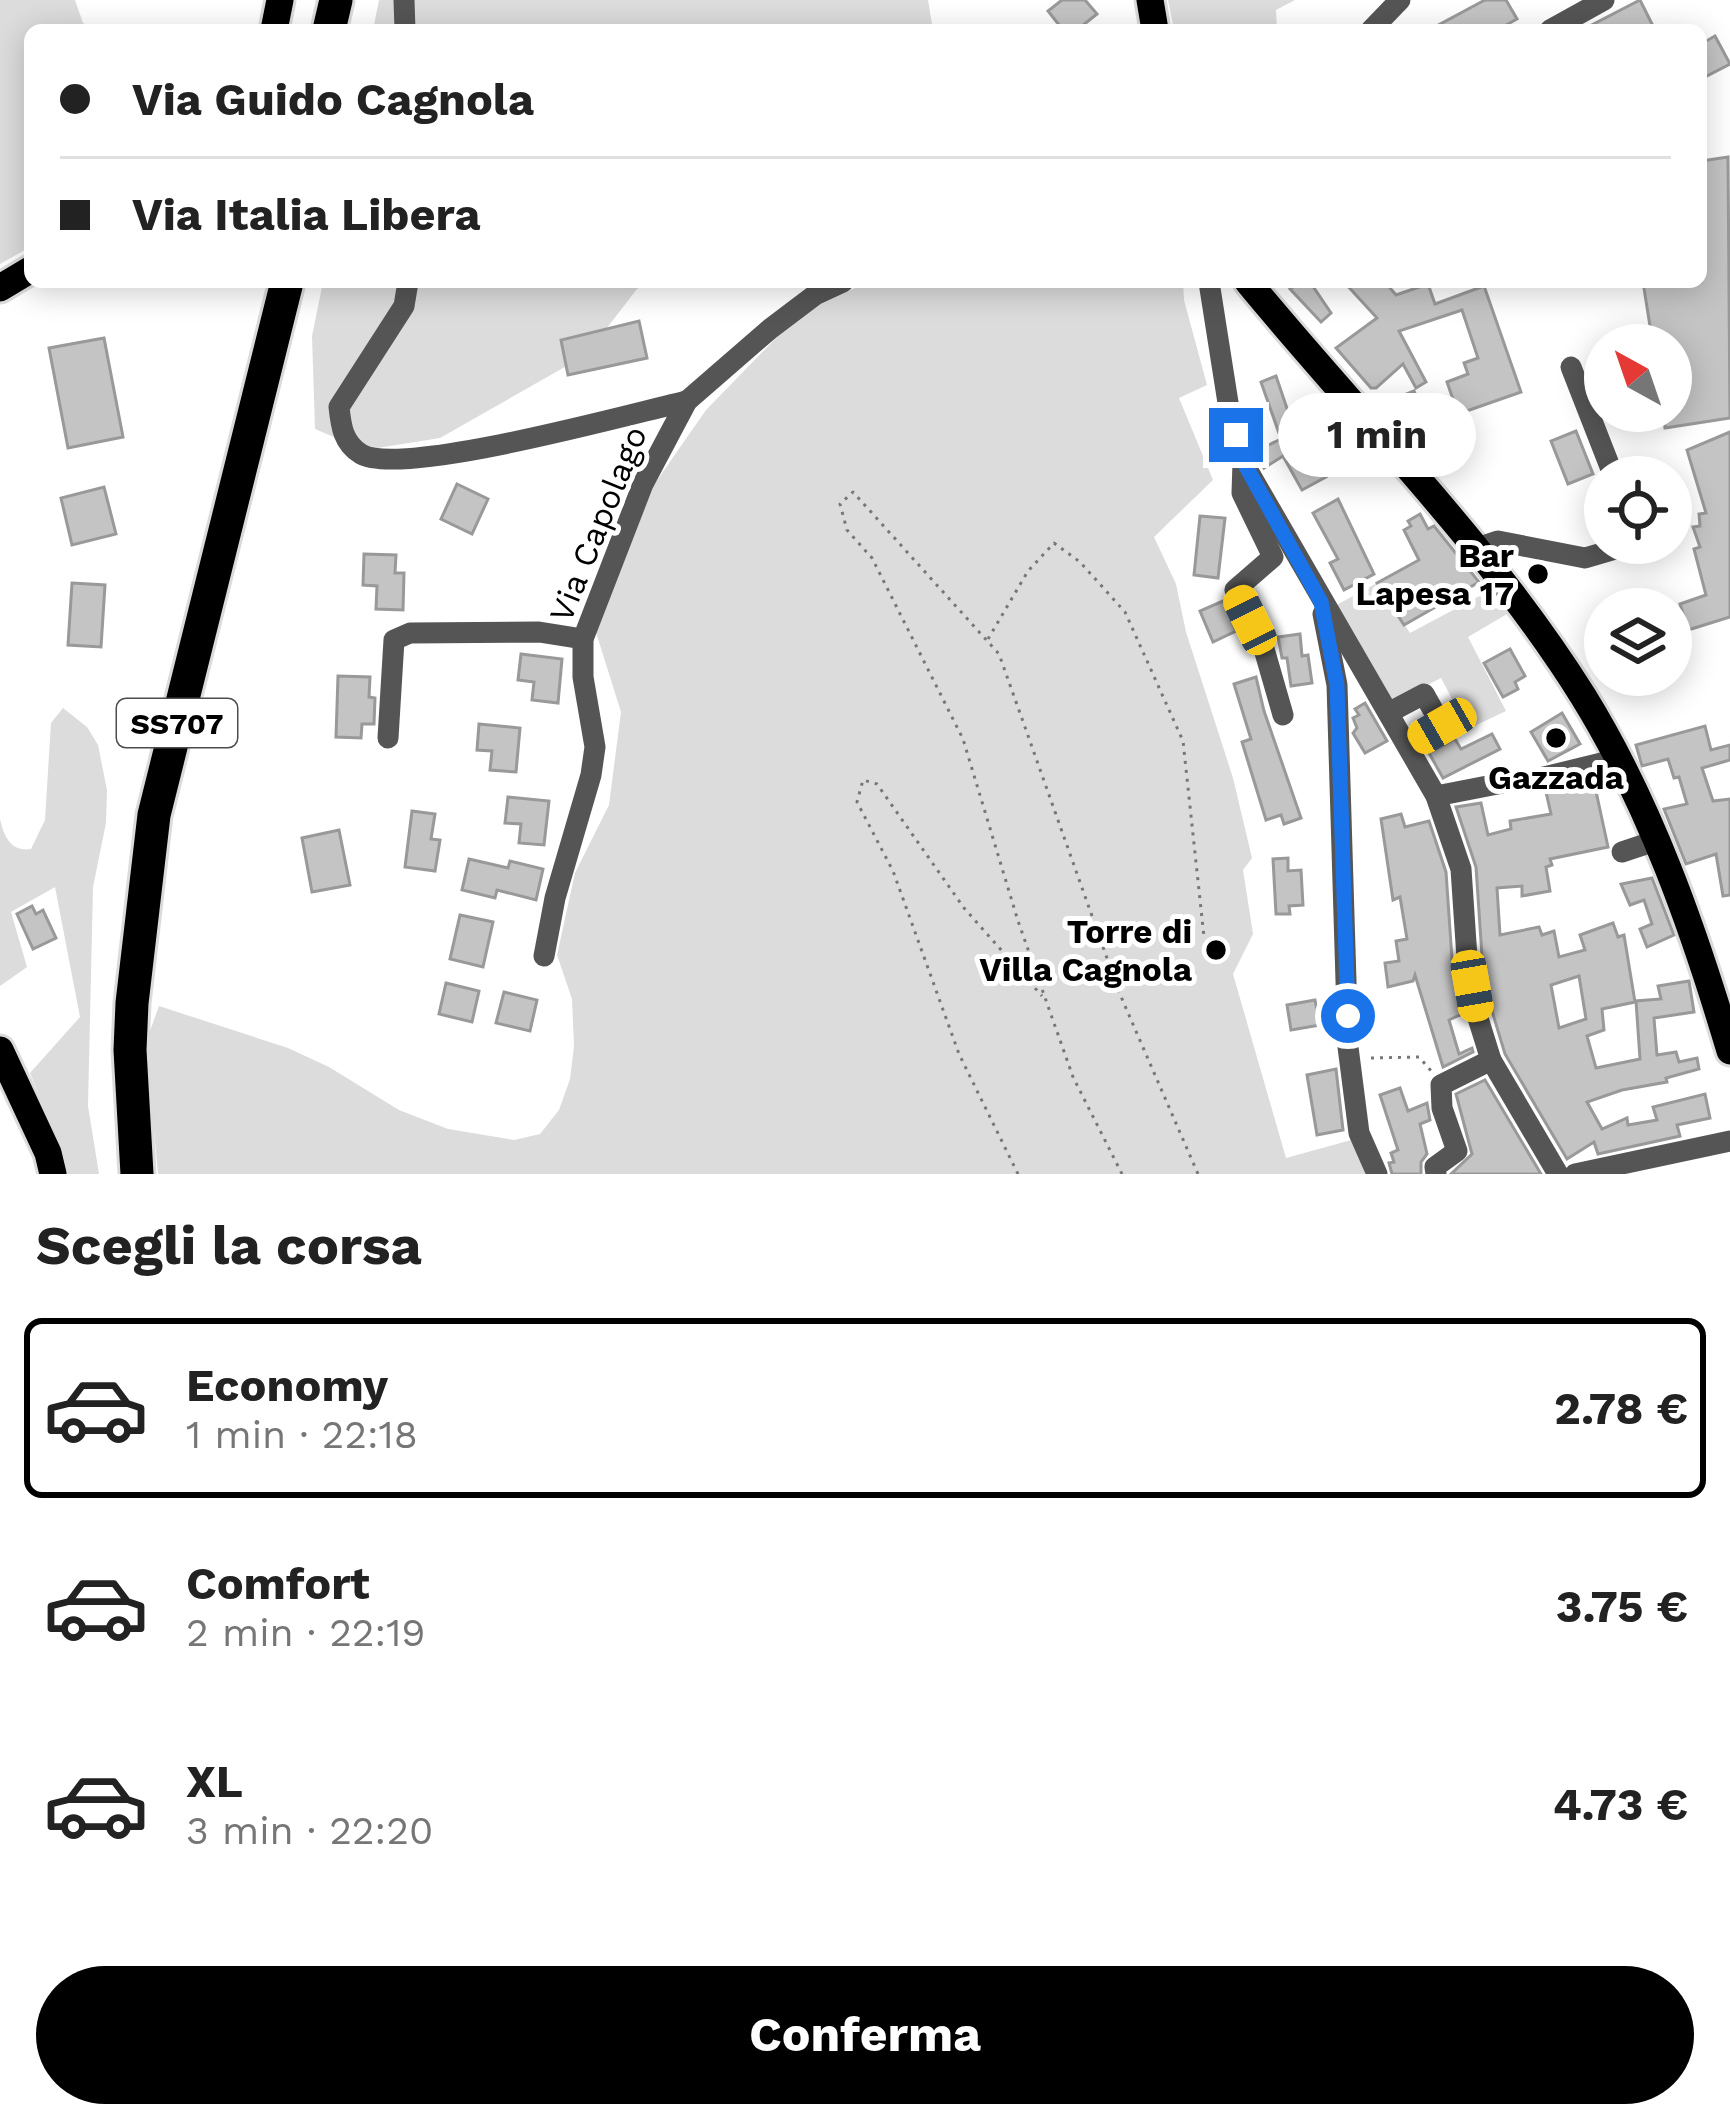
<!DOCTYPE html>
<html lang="it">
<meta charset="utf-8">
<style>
:root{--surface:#fff;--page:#f2f2f2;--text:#222;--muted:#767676;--line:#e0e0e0;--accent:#000}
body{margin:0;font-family:"Work Sans",sans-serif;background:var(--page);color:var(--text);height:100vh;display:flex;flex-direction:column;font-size:45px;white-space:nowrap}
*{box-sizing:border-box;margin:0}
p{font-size:39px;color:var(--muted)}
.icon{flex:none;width:66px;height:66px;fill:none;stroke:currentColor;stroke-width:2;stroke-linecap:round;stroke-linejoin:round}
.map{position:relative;height:1174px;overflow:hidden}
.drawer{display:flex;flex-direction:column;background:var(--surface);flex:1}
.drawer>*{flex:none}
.banner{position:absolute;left:24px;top:24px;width:1683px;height:264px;border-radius:18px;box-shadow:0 6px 30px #0003;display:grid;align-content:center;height:264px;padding:0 36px;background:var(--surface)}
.needle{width:78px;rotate:320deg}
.tools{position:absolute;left:1584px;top:324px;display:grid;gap:24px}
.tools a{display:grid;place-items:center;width:108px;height:108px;border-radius:50%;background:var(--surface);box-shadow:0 6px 30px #0003;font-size:60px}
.end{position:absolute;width:54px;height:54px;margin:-27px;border:15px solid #1a73e8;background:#fff;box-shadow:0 0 0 6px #fff}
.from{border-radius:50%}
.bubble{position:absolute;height:84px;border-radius:42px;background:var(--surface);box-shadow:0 6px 30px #0003;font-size:39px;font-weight:700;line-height:84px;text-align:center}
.car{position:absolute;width:36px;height:72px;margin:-36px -18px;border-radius:15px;box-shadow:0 0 9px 3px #0007;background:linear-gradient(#f5c518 24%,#345 0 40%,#f5c518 0 76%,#345 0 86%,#f5c518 0)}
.banner b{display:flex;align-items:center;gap:42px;height:114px;font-size:45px}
.banner b+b{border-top:3px solid var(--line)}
.banner i{width:30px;height:30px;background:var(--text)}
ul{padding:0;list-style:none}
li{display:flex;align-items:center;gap:36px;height:180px;margin:0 24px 18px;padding:0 12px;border:6px solid transparent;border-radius:18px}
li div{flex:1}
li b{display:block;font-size:45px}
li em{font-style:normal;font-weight:700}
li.active{border-color:var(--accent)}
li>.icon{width:108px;height:108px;stroke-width:1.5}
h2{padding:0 36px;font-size:54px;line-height:144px}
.cta{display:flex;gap:24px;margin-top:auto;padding:24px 36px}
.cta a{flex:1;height:138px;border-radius:72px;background:var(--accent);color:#fff;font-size:48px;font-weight:700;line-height:138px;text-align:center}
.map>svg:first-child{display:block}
.green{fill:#dcdcdc}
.building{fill:#c4c4c4;stroke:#999;stroke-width:3;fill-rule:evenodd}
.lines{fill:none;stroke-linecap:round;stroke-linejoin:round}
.major-casing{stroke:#dbdbdb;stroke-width:33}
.highway-casing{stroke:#dbdbdb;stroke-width:39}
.path{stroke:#777;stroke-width:3;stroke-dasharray:3 6;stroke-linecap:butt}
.minor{stroke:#555;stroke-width:21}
.major{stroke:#000;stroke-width:27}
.highway{stroke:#000;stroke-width:33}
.route{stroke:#1a73e8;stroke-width:15}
.poi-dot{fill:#000;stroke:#fff;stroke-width:4.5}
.labels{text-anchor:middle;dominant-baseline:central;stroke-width:10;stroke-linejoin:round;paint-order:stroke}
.shield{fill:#fff;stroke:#4c4c4c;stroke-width:3}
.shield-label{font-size:30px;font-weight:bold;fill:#000}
.street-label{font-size:33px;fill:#000;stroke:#fff}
.poi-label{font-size:33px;font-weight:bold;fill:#000;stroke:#fff;text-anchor:end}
</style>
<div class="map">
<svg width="1730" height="1174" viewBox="0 0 1730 1174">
<rect width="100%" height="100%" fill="#fff"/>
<g class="green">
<path d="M0,0H75L83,23L97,30H30V247L0,264Z"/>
<path d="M379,0H928L933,30H373Z"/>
<path d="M1168,0H1295L1276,10L1277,30H1174Z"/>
<path d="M323,282H649L637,289L586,355L440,438L365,450L315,429L312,336Z"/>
<path d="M868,282H1183L1184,300L1207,385L1179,398L1213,480L1154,537L1176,584L1186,632L1233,778L1252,858L1243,870L1253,934L1233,974L1286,1158L1355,1139L1365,1174H158L146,1042L159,1006L288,1048L329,1067L399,1110L448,1129L514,1140L540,1134L559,1110L570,1079L574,1046L572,999L557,955L575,873L609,805L621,712L594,626L651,489L706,410L776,338L821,304Z"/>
<path d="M1377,583L1410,633L1487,592L1507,614L1468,637L1506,711L1468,729L1441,678L1393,703L1331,608Z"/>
<path d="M63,708L87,727L98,745L107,790L106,823L93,887L88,1106L99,1174H66L60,1146L30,1073L80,1017L55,887L11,912L27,967L0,986V819C4,837 11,852 31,849L45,820L51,723Z"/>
</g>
<g class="building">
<path d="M1062,0H1085L1097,14L1077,30H1063L1048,11Z"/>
<path d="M1485,0H1506L1517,19L1497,30H1429Z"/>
<path d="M1640,0L1655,30H1582Z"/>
<path d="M1715,36L1730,64L1701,79V44Z"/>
<path d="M1728,157L1730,418L1665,428L1663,411H1671V345H1653L1643,282H1701V161Z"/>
<path d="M1299,282H1310L1331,313L1321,322L1290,289Z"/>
<path d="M1344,282H1385L1396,295L1428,284L1435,304L1484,286L1521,392L1458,414L1447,382L1468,374L1464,363L1478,358L1462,310L1399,331L1426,382L1416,388L1403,364L1376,388H1371L1336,348L1377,318Z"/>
<path d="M639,321L647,358L568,375L561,340Z"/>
<path d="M104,338L123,437L68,448L49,348Z"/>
<path d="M1276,376L1295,432L1325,418L1331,430L1330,434L1307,445L1326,477L1302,490L1283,456L1264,468L1256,451L1281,439L1261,382Z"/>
<path d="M1414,391L1425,415L1399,426L1389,401Z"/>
<path d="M1576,431L1593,474L1568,484L1551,441Z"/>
<path d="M1730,432V617L1688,630L1680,604L1706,595L1694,549L1700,547L1693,527L1700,526L1699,514L1706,513L1687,450Z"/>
<path d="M457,484L488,499L472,534L441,519Z"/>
<path d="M104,487L116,534L72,545L61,498Z"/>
<path d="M1338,499L1374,574L1344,590L1330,563L1338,559L1313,513Z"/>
<path d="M1420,514L1428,529L1434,526L1479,582L1404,625L1377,583L1419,560L1404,530L1411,526L1408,521Z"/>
<path d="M1200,516L1225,518L1218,578L1194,575Z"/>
<path d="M364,554L396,555L395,573H404L403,610L376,609L377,586L363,585Z"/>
<path d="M72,583L105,585L101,647L68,645Z"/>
<path d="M1223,601L1236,631L1213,642L1200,611Z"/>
<path d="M1300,634L1302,656L1308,655L1312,683L1291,686L1287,658H1282L1278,637Z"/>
<path d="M1510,649L1525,676L1515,682L1518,689L1503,697L1484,663Z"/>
<path d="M521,654L562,659L558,703L532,700L534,682L518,680Z"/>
<path d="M338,676L370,677L369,697L375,698L374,724H362L361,738L336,737Z"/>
<path d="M1256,677L1264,711L1301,818L1284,824L1281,815L1266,820L1242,742L1251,739L1234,684Z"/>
<path d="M1365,703L1387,741L1365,753L1353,733L1357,728L1353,718L1359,715L1355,709Z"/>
<path d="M1562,713L1580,744L1548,761L1531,732Z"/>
<path d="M479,724L520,728L516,772L490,770L492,751L477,750Z"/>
<path d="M1705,726L1711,750L1730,745V760L1702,768L1713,801L1730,799V895L1723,896L1716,854L1686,864L1664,809L1687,804L1679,777L1674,778L1668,759L1642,766L1636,745Z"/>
<path d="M1492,734L1500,749L1443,778L1429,753L1455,739L1461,749Z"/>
<path d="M1594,782L1608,847L1550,859L1552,865L1546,867L1550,891L1522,896V886L1497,888L1500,935L1539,927L1542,935L1554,931L1559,957L1585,950L1580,935L1613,923L1618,937L1624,935L1635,1002L1602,1009L1604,1030L1587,1036L1596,1068L1640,1059L1636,1001L1661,999L1658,986L1689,981L1694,1012L1654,1018L1657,1055L1676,1052L1679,1062L1697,1058L1699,1069L1666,1078L1667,1082L1622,1090L1587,1102L1602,1129L1627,1118L1628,1125L1657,1120L1653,1107L1705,1094L1710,1118L1677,1125L1680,1136L1598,1154L1594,1142L1567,1159L1505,1054L1492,1011L1482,956L1476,867L1456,807L1481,803L1488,835L1511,829L1510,821L1551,814L1546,792ZM1579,976L1586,1019L1559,1028L1551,985Z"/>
<path d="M508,797L549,801L544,845L519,843L521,824L505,823Z"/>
<path d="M412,811L435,814L431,839L440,840L435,871L405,867Z"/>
<path d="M1401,814L1405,827L1429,821L1446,872L1452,959L1462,1014L1449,1020L1459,1054L1472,1048L1473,1052L1443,1067L1415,975L1413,981L1388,987L1385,963L1399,961L1396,941L1407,939L1400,897L1393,900L1381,819Z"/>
<path d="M339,830L350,885L312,892L302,838Z"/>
<path d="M1288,858V871L1301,870L1303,905L1289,906L1290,914H1276L1273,859Z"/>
<path d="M469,859L508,868L510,861L543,869L536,900L497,890L495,898L462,890Z"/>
<path d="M1652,878L1674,935L1647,947L1640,929L1652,924L1644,900L1630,905L1621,884Z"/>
<path d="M32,906L36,914L43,910L56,938L33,949L17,914Z"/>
<path d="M460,915L493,922L483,967L450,959Z"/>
<path d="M446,983L479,991L472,1022L439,1014Z"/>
<path d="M504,992L537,1000L530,1031L496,1023Z"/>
<path d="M1315,1000L1320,1025L1291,1030L1287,1005Z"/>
<path d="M1336,1069L1343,1130L1317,1135L1307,1075Z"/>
<path d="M1485,1080L1541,1174H1451L1472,1154L1456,1094Z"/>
<path d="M1400,1088L1408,1111L1427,1103L1430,1120L1420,1124L1427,1154L1421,1162V1174H1392L1389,1163L1394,1162L1391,1153L1398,1150L1380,1095Z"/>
</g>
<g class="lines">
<g class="major-casing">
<g id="major">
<path d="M1150,0L1155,30"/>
<path d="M274,30L280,0"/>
<path d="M1248,282C1359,417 1490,547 1583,696C1650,804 1694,930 1730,1051"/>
<path d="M0,288L30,270"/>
<path d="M0,1050L48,1153L53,1174"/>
</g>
</g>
<g class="highway-casing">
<g id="highway">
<path d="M329,30L336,0"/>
<path d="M137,1174L130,1050L132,1003L154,815L287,282"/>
</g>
</g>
<g class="path">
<path d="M988,639L1028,571L1054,543L1080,562L1125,612L1183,741L1204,937"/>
<path d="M1371,1058L1419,1057L1432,1072"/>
<path d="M1018,1174L959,1054L893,871L857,802L863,780L877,784L964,908L1042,996"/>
<path d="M1122,1174L1073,1077L1018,921L963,739L872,558L847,530L840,504L853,492L999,654L1119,992L1198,1174"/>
</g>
<g class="minor">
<path d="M404,0L405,30"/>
<path d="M1371,30L1400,0"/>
<path d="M1550,30L1604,0"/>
<path d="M408,282L404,306L339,407C341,426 343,443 361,454C400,478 633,413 687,401"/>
<path d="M1209,282L1229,409L1243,462L1436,796L1461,869L1467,958L1477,1015L1491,1060L1558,1174"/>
<path d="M1571,367L1614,477"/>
<path d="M1243,462L1242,493L1273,557L1235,590L1264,649L1283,715"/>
<path d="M1474,549L1498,541L1585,558L1636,543"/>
<path d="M1323,614L1337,685L1348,1047L1359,1133L1377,1174"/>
<path d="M1390,712L1424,694L1442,726L1409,745"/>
<path d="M388,738L394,640L410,633L539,632L583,639"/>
<path d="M1544,777L1618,759"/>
<path d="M1436,796L1513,781"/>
<path d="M1622,852L1655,841"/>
<path d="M544,956L555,898L591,775L595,747L583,677V639L643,484L687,401L770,329L815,295L843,282"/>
<path d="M1436,1174L1435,1167L1457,1151L1442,1108L1441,1085L1491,1060"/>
<path d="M1575,1174L1730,1141"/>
</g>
<use href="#major" class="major"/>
<use href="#highway" class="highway"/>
</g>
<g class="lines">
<path class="route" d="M1236,435L1243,461L1321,602L1337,685L1348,1016"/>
</g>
<g class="poi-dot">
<circle cx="1538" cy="574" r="12"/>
<circle cx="1556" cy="738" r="12"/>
<circle cx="1216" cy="950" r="12"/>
</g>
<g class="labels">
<rect class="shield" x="117" y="699" width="120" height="48" rx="9"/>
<g class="shield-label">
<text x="177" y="723">SS707</text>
</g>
<g class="street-label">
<text transform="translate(598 524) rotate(-68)">Via Capolago</text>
</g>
<g class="poi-label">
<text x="1514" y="555">Bar<tspan x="1514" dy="38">Lapesa 17</tspan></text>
<text x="1556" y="777" text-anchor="middle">Gazzada</text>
<text x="1192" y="931">Torre di<tspan x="1192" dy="38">Villa Cagnola</tspan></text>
</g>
</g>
</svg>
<div class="tools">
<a><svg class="needle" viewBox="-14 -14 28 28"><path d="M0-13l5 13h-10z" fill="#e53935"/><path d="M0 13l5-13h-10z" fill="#767676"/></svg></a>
<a><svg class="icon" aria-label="locate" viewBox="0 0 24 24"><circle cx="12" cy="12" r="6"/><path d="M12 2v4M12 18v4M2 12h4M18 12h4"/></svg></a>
<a><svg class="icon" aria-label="layers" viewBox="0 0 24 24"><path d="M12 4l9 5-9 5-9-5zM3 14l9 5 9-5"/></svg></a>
</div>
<i class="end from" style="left:1348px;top:1016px"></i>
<i class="end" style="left:1236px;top:435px"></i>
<div class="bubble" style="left:1278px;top:393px;width:198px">1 min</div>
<i class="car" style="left:1250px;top:620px;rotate:334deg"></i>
<i class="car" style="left:1442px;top:726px;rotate:240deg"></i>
<i class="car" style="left:1472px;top:986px;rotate:170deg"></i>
<div class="banner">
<b><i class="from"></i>Via Guido Cagnola</b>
<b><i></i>Via Italia Libera</b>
</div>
</div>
<section class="drawer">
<h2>Scegli la corsa</h2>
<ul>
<li class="active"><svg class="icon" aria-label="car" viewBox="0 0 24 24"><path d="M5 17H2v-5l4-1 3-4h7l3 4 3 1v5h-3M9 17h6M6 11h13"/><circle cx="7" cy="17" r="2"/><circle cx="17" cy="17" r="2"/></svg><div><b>Economy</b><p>1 min · 22:18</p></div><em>2.78 €</em></li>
<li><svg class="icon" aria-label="car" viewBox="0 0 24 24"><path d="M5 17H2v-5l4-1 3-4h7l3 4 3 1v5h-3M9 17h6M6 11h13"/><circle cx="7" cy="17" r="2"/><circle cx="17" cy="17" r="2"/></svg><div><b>Comfort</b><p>2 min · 22:19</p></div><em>3.75 €</em></li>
<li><svg class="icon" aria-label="car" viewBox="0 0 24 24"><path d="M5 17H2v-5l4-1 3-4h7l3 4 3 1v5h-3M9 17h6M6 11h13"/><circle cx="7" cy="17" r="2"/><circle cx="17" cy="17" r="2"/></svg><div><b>XL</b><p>3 min · 22:20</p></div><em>4.73 €</em></li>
</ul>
<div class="cta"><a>Conferma</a></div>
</section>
